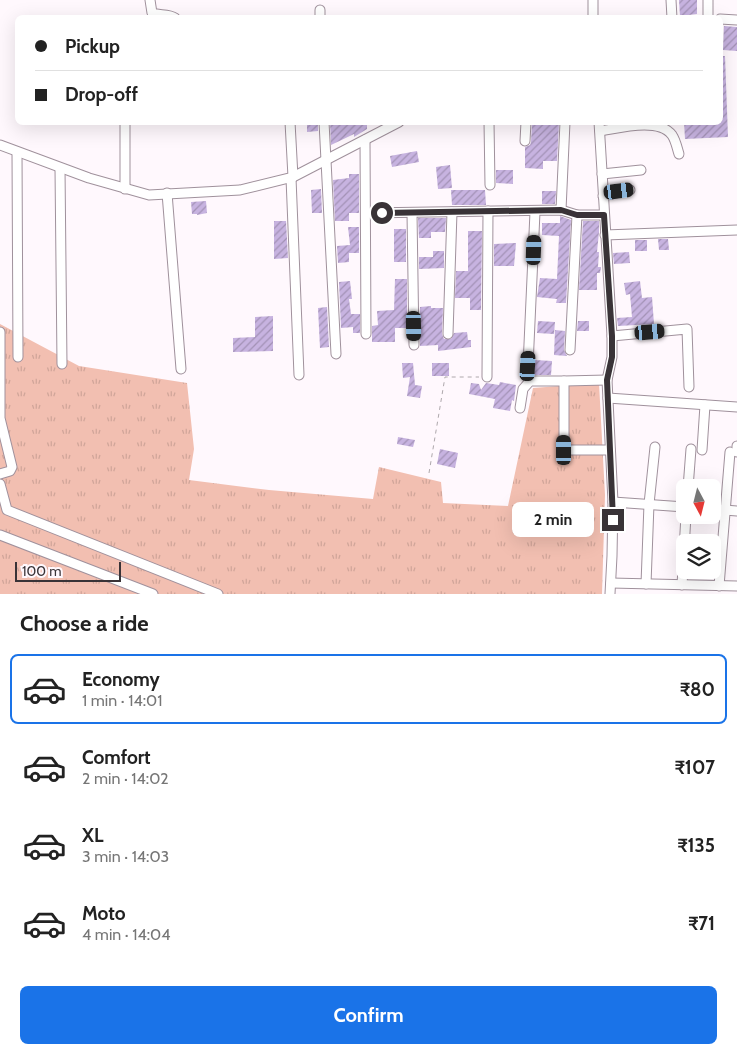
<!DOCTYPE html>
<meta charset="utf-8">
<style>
:root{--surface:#fff;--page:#f6f6f6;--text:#222;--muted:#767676;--line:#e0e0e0;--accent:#1a73e8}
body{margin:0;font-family:Cabin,sans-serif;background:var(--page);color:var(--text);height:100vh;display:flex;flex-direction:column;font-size:19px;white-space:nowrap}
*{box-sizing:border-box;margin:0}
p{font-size:16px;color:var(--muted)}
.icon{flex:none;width:28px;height:28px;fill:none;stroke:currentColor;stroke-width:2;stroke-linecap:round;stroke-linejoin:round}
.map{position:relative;height:594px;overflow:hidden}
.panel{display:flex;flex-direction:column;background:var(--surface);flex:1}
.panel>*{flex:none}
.hud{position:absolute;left:15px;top:15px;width:708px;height:110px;border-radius:8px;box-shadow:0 5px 20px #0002;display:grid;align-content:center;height:110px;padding:0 20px;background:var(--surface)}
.needle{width:32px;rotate:173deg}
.fabs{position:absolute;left:676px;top:479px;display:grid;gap:10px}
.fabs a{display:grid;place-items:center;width:45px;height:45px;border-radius:8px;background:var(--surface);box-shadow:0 5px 20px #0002;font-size:25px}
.scale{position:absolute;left:15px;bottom:12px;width:106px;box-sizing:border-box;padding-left:5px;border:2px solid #393337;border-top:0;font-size:14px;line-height:18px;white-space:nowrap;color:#393337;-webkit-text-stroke:4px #fff8fd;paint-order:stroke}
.end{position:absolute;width:22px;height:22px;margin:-11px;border:6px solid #393337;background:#fff;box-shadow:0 0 0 2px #fff}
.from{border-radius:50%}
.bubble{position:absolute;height:35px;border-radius:8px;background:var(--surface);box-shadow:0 5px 20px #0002;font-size:16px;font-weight:700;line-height:35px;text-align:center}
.car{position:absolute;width:15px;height:30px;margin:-15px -8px;border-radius:6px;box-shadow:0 0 4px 1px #0007;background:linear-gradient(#222 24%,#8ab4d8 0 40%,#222 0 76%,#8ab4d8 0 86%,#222 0)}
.hud b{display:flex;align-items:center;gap:18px;height:48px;font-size:19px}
.hud b+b{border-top:1px solid var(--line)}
.hud i{width:12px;height:12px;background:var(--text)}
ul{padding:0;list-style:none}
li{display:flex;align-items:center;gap:15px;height:70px;margin:0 10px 8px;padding:0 10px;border:2px solid transparent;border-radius:8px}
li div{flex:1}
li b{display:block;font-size:19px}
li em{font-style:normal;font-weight:700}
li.selected{border-color:var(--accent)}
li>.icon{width:45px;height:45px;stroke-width:1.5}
h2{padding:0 20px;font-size:22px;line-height:60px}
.action{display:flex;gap:10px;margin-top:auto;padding:10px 20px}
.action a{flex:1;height:58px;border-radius:8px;background:var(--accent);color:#fff;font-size:20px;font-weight:700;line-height:58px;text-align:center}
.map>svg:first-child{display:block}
.grass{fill:url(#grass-tufts)}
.building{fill:url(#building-hatch)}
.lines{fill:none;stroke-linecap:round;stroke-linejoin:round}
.minor-casing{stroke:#a0919c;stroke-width:11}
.path{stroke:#aea8ac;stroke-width:1;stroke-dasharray:4 4;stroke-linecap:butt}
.minor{stroke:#fff;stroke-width:9}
.route{stroke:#393337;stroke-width:6}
</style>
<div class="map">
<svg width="737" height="594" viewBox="0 0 737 594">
<defs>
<pattern id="grass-tufts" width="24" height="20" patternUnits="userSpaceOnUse" patternTransform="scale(1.25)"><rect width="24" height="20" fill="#f2bfb1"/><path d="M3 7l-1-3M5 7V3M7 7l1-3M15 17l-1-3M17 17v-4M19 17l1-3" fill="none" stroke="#d0a599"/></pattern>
<pattern id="building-hatch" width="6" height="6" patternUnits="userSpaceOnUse" patternTransform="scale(1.25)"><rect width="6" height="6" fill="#c7b3e0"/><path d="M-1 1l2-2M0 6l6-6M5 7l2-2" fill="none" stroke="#a392b6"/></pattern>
</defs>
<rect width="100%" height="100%" fill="#fff8fd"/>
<path class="grass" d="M0,324L79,366L187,383L194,449L189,480L269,490L373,499L379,467L441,482L443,503L508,506L533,388L599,383L605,495L602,594H0Z"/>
<g class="building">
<path d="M679,0H697V14L680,16Z"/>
<path d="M724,26L737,27V51L723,50Z"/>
<path d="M720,56H725L728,137L685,139L684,122H720Z"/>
<path d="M312,122H318V131L307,132V124H312Z"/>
<path d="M330,122H367V129L354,137V134L331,145Z"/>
<path d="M532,122L559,123L557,161H543V169L525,168V147L530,145L531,142Z"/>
<path d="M417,151L419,162L392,167L390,156Z"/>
<path d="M450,165L452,188L438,189L436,167Z"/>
<path d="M496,170H513V184L496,183Z"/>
<path d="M349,174H359V213H349V221H335L333,180L349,178Z"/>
<path d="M321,189L322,213H312L311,190Z"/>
<path d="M451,190H485L486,205H452Z"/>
<path d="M542,191H556L555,204H542Z"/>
<path d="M206,201L207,213L197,215V214H192L191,202Z"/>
<path d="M560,216L571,220L566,303H556L557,299L537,297L540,278L557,279L559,236L542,235V223H560Z"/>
<path d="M418,218H446L445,232H431V238H419Z"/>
<path d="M274,221H286L288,258L274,259Z"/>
<path d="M583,221H599V232L597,252H599L598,267H601L600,273H597V290H579Z"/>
<path d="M348,227H359V253H349V262L338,263L337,246L350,245Z"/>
<rect x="394" y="229" width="12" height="33"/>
<path d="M468,231H482L481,310H470V298H455L456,271H468Z"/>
<path d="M658,239H668L669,250H659Z"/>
<rect x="635" y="240" width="12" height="11"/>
<path d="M516,243L514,266H494V244Z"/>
<path d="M433,251H444V268L419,269V257H433Z"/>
<path d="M629,252L630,263L614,264L613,253Z"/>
<path d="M395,279H407V328H395V342H372V326L378,325L377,311L394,310Z"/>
<path d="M350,281L352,299H349L351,314H360V333H353V327L341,328L339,282Z"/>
<path d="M640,281L642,298L652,297L654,324L618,326L617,318L632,317L630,294L626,295L624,283Z"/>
<path d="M431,306V308H443L442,334L444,339H451L454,333L467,332L468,340H471V347L438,351V345L420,346V307Z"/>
<path d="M327,307L329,347L320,348L318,308Z"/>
<path d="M273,316V351L233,352V338L255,337V317Z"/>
<path d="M538,321L555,322L554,334L537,333Z"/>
<path d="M578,321H589V331H577Z"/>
<path d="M555,330L565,331L564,350L567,356L554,355Z"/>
<path d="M535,360L552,361L551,375H534Z"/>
<path d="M402,363H413L415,385L422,386L420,398L407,396L410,377L403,378Z"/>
<rect x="432" y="363" width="17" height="13"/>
<path d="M500,382L516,385L514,401L512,400L510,411L493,408L495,399L469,394L471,383L479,384L481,390L486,383L499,385Z"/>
<path d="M398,437L415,440L413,447L397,444Z"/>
<path d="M440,449L458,453L455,468L437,464Z"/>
</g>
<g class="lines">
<g class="minor-casing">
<g id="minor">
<path d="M150,0L152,13C160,16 168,13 175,18"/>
<path d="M593,0V18"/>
<path d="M671,0L672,18"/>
<path d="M708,0V18"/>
<path d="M320,10V18"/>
<path d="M720,19L737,20"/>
<path d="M125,122V189"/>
<path d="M290,122L293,177"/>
<path d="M324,122L336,354"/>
<path d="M489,122L490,185"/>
<path d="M599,122L612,336V357L607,380L613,502L612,556L610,594"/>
<path d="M600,131C619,128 659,117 672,135C676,141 677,148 679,154"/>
<path d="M365,140L366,334"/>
<path d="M525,141L526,122"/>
<path d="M0,145L89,178L149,195L240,190L293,177L399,122"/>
<path d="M17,152L18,357"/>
<path d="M60,168L62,364"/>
<path d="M602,174L641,170"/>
<path d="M291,178L299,375"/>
<path d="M167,193L181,369"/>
<path d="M603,196L630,190"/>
<path d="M561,210L565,122"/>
<path d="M367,213L561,210L577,215H604"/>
<path d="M412,213L414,345"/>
<path d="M605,235L737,230"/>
<path d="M0,332V418L12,467L10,471L0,474"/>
<path d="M448,334L452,212"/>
<path d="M612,336L687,329L689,387"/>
<path d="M570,350L577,215"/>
<path d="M528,366L535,212"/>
<path d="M487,377L488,211"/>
<path d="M564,381L607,380"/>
<path d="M608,398L737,407"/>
<path d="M520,408L523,389L530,381H564V450H610"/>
<path d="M702,450L705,405"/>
<path d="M737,452V446"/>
<path d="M0,484L7,510L218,594"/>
<path d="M688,488L691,449"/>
<path d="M613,502L685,507"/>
<path d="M712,509L737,511"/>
<path d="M0,535L153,594"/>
<path d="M611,583L737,586"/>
<path d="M646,584L649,504L655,447"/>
<path d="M682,585L686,515"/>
<path d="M719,586L730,452"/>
</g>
</g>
<path class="path" d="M429,473L445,377H479"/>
<use href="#minor" class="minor"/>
</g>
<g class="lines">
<path class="route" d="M382,213L561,210L577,215H604L612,336V357L607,380L613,520"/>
</g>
</svg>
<div class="fabs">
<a><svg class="needle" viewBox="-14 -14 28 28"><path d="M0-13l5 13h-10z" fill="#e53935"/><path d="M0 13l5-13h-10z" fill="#767676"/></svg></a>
<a><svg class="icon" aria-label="layers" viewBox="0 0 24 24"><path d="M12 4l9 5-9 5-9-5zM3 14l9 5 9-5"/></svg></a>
</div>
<div class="scale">100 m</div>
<i class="end from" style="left:382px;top:213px"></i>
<i class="end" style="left:613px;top:520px"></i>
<div class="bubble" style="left:512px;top:502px;width:82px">2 min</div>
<i class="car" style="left:619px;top:191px;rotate:83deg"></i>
<i class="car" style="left:534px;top:250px;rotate:2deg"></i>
<i class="car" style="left:414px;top:326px;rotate:179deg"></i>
<i class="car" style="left:650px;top:332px;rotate:85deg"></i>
<i class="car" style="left:528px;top:366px;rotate:3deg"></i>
<i class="car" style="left:564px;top:450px;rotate:0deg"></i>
<div class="hud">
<b><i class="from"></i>Pickup</b>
<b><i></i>Drop-off</b>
</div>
</div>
<section class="panel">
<h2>Choose a ride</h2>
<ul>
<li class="selected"><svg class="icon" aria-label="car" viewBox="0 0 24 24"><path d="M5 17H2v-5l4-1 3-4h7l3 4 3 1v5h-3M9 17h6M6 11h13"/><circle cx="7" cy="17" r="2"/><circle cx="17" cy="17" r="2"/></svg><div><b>Economy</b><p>1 min · 14:01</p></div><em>₹80</em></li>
<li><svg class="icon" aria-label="car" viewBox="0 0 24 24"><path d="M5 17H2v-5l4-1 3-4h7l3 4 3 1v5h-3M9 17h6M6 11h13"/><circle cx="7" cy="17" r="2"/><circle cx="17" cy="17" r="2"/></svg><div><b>Comfort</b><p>2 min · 14:02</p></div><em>₹107</em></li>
<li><svg class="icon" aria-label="car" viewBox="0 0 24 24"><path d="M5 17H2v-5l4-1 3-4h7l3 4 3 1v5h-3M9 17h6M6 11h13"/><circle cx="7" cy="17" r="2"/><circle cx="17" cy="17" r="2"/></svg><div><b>XL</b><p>3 min · 14:03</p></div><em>₹135</em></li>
<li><svg class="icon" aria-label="car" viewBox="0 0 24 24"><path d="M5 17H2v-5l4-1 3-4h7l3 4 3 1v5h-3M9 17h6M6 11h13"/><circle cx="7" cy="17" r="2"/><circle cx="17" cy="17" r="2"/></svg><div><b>Moto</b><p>4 min · 14:04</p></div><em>₹71</em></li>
</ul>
<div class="action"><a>Confirm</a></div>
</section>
